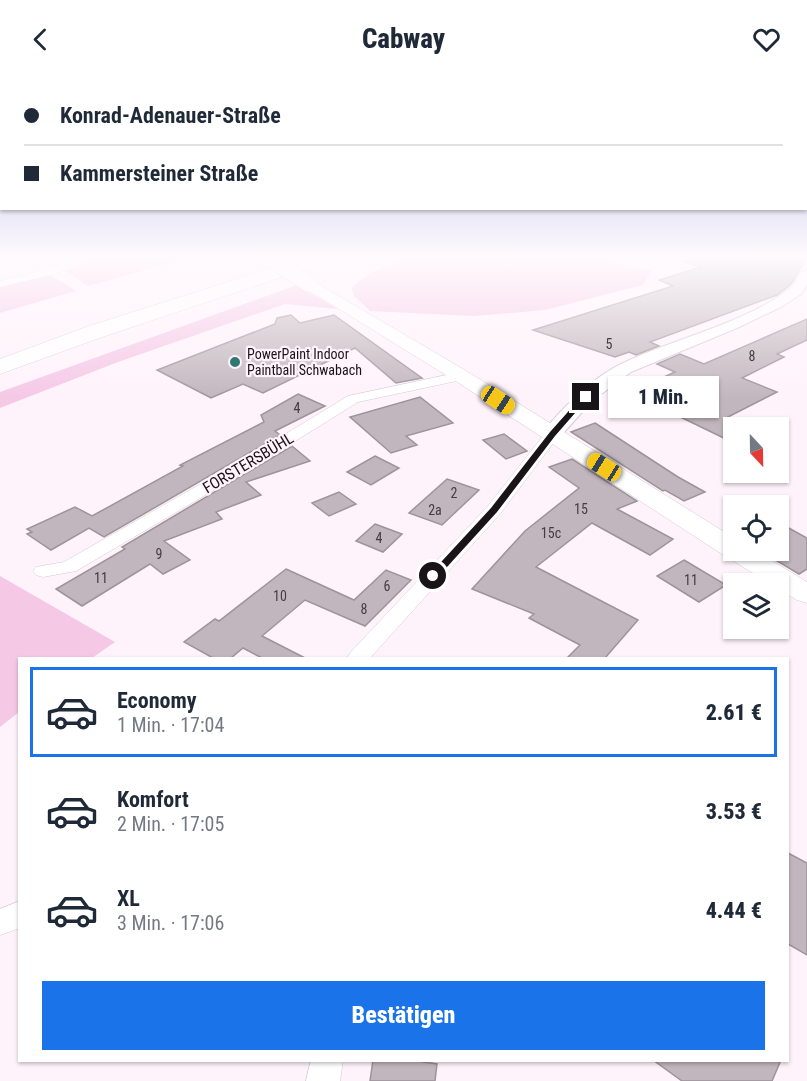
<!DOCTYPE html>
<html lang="de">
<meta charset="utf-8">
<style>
:root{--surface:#fff;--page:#f6f6f7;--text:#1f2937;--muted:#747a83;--line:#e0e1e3;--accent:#1a73e8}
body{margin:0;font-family:"Roboto Condensed",sans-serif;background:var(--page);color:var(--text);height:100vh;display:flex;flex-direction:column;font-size:22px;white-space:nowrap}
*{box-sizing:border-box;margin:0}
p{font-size:20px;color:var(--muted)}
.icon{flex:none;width:33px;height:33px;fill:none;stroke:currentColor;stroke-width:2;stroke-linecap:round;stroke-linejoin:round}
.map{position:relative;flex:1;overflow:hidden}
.details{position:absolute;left:18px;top:579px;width:771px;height:405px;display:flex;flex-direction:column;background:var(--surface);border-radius:0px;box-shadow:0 2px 4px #0004}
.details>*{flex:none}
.top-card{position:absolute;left:0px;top:0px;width:807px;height:132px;box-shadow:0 2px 4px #0004;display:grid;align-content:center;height:132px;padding:0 24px;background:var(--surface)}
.needle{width:39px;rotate:158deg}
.buttons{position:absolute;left:723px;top:339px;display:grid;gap:12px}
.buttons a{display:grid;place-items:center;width:66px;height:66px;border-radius:0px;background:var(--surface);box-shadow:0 2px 4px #0004;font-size:30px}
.end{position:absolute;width:27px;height:27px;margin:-14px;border:8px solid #191417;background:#fff;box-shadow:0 0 0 3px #fff}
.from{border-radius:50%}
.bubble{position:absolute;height:42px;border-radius:0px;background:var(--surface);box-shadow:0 2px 4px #0004;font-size:20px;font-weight:800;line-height:42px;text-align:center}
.car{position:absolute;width:18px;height:36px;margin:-18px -9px;border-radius:8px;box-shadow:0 0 4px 2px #0007;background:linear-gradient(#f5c518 24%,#345 0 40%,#f5c518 0 76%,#345 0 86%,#f5c518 0)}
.top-card b{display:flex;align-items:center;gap:21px;height:57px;font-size:22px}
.top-card b+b{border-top:2px solid var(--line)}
.top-card i{width:15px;height:15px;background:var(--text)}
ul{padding:10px 0 0;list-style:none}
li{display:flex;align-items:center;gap:18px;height:90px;margin:0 12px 9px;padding:0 12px;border:3px solid transparent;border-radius:0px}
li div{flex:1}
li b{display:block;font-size:22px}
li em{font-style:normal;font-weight:800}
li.on{border-color:var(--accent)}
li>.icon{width:54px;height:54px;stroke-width:1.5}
.button{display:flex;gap:12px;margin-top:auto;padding:12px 24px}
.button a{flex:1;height:69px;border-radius:0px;background:var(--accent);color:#fff;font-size:24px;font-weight:800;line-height:69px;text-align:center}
header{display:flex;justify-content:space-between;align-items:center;height:78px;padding:0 24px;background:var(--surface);font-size:27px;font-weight:800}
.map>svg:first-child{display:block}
.green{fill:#f5c8e6}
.building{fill:#c1b6bd;stroke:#9e939b;stroke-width:1.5}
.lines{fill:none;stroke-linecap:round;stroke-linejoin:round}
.minor-casing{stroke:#d6cad2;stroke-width:1}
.tertiary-casing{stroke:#d6cad2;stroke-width:2}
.secondary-casing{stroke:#d6cad2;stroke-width:1}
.motorway-casing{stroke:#d6cad2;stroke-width:1}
.minor{fill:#fff;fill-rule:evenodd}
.tertiary{fill:#fff;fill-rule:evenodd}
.secondary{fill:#fff;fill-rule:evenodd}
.motorway{fill:#fff;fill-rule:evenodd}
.secondary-bridge-casing{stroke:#d6cad2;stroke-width:17;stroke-linecap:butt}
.secondary-bridge{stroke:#fff;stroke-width:16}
.route{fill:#191417}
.poi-dot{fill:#307873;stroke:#fff3fb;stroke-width:2}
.labels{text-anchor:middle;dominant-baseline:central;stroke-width:4.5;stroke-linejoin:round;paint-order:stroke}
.number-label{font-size:14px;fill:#433c40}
.far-poi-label{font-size:14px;fill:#191417;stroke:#fff3fb;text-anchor:start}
.street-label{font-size:16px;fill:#191417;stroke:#fff3fb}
</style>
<header><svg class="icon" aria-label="back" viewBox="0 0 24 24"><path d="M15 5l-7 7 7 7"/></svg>Cabway<svg class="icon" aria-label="heart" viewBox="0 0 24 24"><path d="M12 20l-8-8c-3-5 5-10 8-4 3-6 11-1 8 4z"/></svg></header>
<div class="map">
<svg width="807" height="1003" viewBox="0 0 807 1003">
<rect width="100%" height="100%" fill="#fff3fb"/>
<g class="green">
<path d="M91,181H185L88,208L65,193Z"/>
<path d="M407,181H594L652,192L643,207L545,232L474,238L370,233L354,218L352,210C365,195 387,187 407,181Z"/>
<path d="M51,197L76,213L0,235V209Z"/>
<path d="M297,207L338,231L285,226L118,284L0,330V314Z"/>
<path d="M0,498L115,564L92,580H20L19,634L0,649Z"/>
</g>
<g class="building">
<path d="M683,181H806L791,206L777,217L650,264L659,268L636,277L629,274L615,279L533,252L673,208L659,202L701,189L682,183Z"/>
<path d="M291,237L300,245L334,237L422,300L396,305L355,270L263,315L243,306L211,320L157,292L275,246L277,240Z"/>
<path d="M807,241V262L777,276L784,279L742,300L777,314L724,341L734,345V365L633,316L647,311L642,309L675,294L657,286L680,276L704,286Z"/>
<path d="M298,316L325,328L275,353L280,357L104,459L89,450L51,472L27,456L32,454L27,451L75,429L92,438L183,388L180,387L264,344L261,337Z"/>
<path d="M420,319L453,345L406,358L417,367L391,375L350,339Z"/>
<path d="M595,345L678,399L705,414L684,423L665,412L663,413L571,354Z"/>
<path d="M504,356L527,373L506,381L483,362Z"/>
<path d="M292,368L310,383L246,404L261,417L216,434L222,441L164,463L190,482L163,496L150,486L82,528L56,511L125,471L122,469Z"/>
<path d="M375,378L399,390L371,407L347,394Z"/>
<path d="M572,381L637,423L617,431L673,461L650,477L592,445L536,489L638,542L605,580H567L580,567L529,540L534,536L472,511L525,453L579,410L549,389Z"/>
<path d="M447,401L479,412L442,447L409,435Z"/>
<path d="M339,414L356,426L329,438L312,425Z"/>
<path d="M778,444L807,460V491L799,496L759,472H778Z"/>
<path d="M375,446L402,456L383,474L356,463Z"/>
<path d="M684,482L726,507L699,524L657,498Z"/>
<path d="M286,491L354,522L386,492L411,502L365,548L305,522L262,558L305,580H262L243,570L231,580H213L184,564L215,541L219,543Z"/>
<path d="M788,775L807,785V877L788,866Z"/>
<path d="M373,982H411L437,986L435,1003H370Z"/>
<path d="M653,982H781L772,1003H682Z"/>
</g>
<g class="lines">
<g class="minor-casing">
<g id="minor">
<path d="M72,181H85L56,196L0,209V203L48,191Z"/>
<path d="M461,294L468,298L466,301L358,324L260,385L76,493L43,499L36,497L33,493L36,489L64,484L248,379L348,318Z"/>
<path d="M552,351L560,356L500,436L370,580H347L350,575L488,428L547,353Z"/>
<path d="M20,823V850L0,857V831Z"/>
<path d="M311,982H343L340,1003H306Z"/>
</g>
</g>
<g class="tertiary-casing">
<path id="tertiary" d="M807,192V207L801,216L781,229L737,250L631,294L592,323L559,360H545L542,356C559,332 594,299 621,286C672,261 744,246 789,211C794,207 798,199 802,193Z"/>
</g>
<g class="secondary-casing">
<path id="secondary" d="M308,200L468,294L734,460V472H754L807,504V525L797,522L778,511V506H771L725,478L454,302L302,208L300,205L302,202Z"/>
</g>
<g class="motorway-casing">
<path id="motorway" d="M301,181H327L324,185L105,258L0,296V281L89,248Z"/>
</g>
<use href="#minor" class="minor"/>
<use href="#tertiary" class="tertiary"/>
<use href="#secondary" class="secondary"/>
<use href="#motorway" class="motorway"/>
<g class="secondary-bridge-casing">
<path id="secondary-bridge" d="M270,181L308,205"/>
</g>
<use href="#secondary-bridge" class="secondary-bridge"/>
</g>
<linearGradient id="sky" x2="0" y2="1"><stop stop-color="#adb4e6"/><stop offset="0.56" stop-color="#fffafd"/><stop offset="1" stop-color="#fffafd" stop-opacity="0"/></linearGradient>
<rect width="807" height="321" fill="url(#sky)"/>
<path class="route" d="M583,317L589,319L555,358L497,434L437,500H430V496L491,430L550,354Z"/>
<circle class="poi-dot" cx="235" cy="284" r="6"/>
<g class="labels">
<g class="number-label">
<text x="609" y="266">5</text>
<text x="752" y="278">8</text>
<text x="297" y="330">4</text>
<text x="454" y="415">2</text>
<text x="581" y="431">15</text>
<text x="435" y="432">2a</text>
<text x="551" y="455">15c</text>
<text x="379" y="460">4</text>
<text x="159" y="476">9</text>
<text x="101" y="500">11</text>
<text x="691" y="502">11</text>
<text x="387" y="508">6</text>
<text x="280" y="518">10</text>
<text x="364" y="531">8</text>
</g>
<g class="far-poi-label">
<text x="247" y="276">PowerPaint Indoor<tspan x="247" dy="16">Paintball Schwabach</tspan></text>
</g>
<g class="street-label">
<text transform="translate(248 385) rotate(-31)">FORSTERSBÜHL</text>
</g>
</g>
</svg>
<div class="buttons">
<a><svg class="needle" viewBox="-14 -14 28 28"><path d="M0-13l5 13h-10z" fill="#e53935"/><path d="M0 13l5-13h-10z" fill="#747a83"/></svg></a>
<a><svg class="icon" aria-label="locate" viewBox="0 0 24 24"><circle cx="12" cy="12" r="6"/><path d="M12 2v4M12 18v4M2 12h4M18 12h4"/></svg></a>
<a><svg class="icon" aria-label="layers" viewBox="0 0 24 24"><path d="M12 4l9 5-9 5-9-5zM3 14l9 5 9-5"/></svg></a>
</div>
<i class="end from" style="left:433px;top:498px"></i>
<i class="end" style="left:586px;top:319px"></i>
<div class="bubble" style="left:608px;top:298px;width:111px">1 Min.</div>
<i class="car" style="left:498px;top:322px;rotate:123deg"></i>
<i class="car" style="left:604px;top:389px;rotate:302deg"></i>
<div class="top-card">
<b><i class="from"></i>Konrad-Adenauer-Straße</b>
<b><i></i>Kammersteiner Straße</b>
</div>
<section class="details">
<ul>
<li class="on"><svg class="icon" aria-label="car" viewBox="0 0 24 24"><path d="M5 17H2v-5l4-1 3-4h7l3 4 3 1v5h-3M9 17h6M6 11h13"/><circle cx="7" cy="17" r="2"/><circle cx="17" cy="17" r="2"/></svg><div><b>Economy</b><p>1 Min. · 17:04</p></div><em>2.61 €</em></li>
<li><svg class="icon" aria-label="car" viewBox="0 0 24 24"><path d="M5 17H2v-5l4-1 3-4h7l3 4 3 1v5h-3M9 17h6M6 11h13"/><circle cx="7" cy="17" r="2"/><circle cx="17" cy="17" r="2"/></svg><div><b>Komfort</b><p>2 Min. · 17:05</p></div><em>3.53 €</em></li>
<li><svg class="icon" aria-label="car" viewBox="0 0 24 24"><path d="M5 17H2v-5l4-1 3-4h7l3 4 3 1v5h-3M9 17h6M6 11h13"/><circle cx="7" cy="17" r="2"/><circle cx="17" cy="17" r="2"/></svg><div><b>XL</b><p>3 Min. · 17:06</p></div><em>4.44 €</em></li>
</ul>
<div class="button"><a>Bestätigen</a></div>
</section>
</div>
